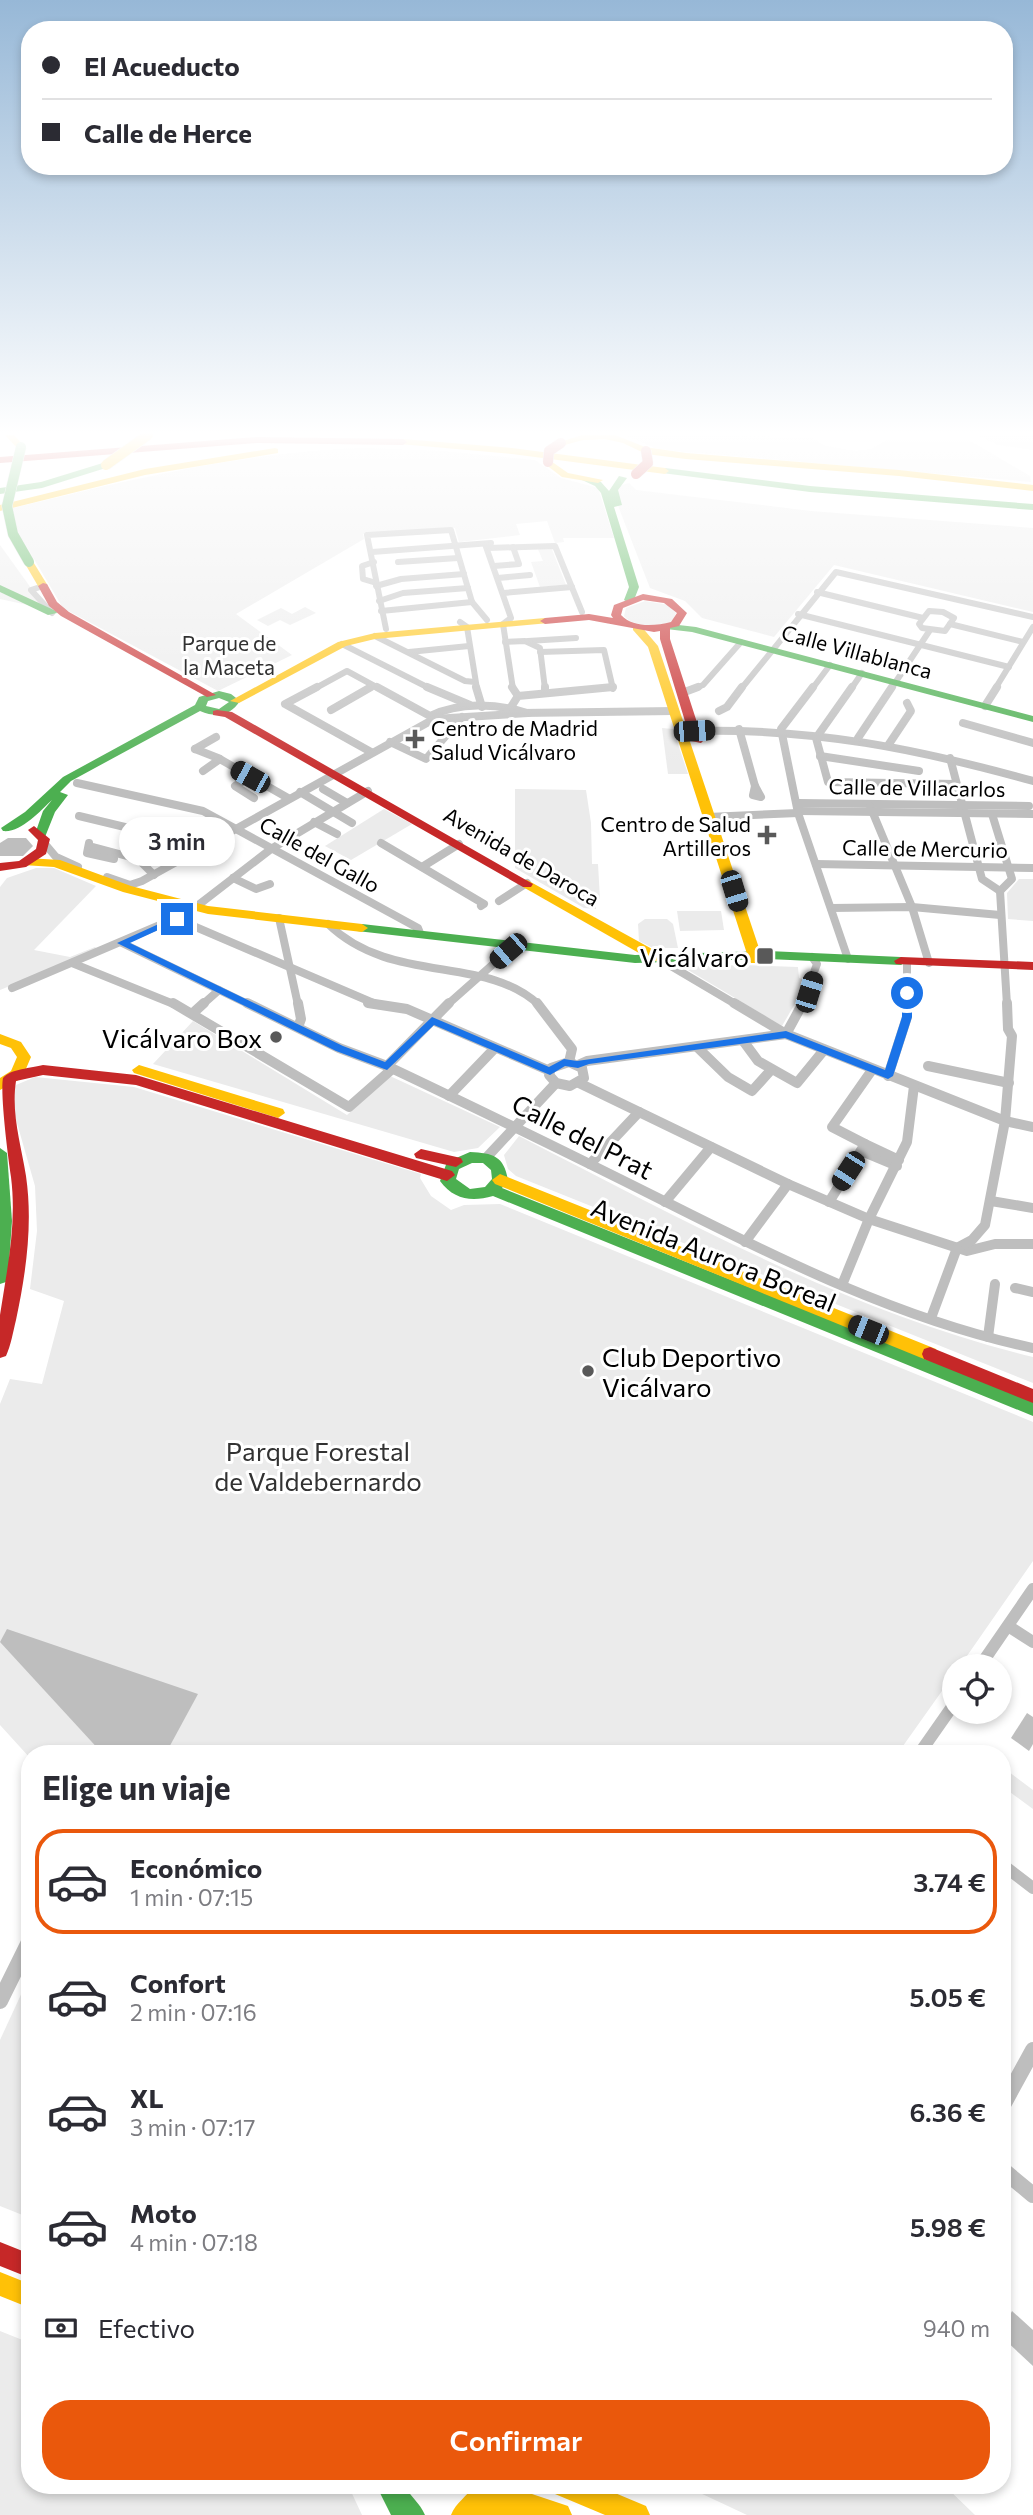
<!DOCTYPE html>
<html lang="es">
<meta charset="utf-8">
<style>
:root{--surface:#fff;--page:#f2f2f3;--text:#2b2b33;--muted:#7c7c81;--line:#e1e1e2;--accent:#ea580c}
body{margin:0;font-family:Commissioner,sans-serif;background:var(--page);color:var(--text);height:100vh;display:flex;flex-direction:column;font-size:26px;white-space:nowrap}
*{box-sizing:border-box;margin:0}
p{font-size:23px;color:var(--muted)}
.icon{flex:none;width:38px;height:38px;fill:none;stroke:currentColor;stroke-width:2;stroke-linecap:round;stroke-linejoin:round}
.map{position:relative;flex:1;overflow:hidden}
.details{position:absolute;left:21px;top:1745px;width:990px;height:749px;display:flex;flex-direction:column;background:var(--surface);border-radius:28px;box-shadow:0 4px 10px #0003}
.details>*{flex:none}
.hud{position:absolute;left:21px;top:21px;width:992px;height:154px;border-radius:28px;box-shadow:0 4px 10px #0003;display:grid;align-content:center;height:154px;padding:0 21px;background:var(--surface)}
.controls{position:absolute;left:942px;top:1654px;display:grid;gap:14px}
.controls a{display:grid;place-items:center;width:70px;height:70px;border-radius:50%;background:var(--surface);box-shadow:0 4px 10px #0003;font-size:35px}
.end{position:absolute;width:32px;height:32px;margin:-16px;border:9px solid #1a73e8;background:#fff;box-shadow:0 0 0 4px #fff}
.from{border-radius:50%}
.bubble{position:absolute;height:49px;border-radius:24px;background:var(--surface);box-shadow:0 4px 10px #0003;font-size:23px;font-weight:600;line-height:49px;text-align:center}
.car{position:absolute;width:21px;height:42px;margin:-21px -10px;border-radius:9px;box-shadow:0 0 5px 2px #0007;background:linear-gradient(#222 24%,#8ab4d8 0 40%,#222 0 76%,#8ab4d8 0 86%,#222 0)}
.hud b{display:flex;align-items:center;gap:24px;height:66px;font-size:26px}
.hud b+b{border-top:2px solid var(--line)}
.hud i{width:18px;height:18px;background:var(--text)}
ul{padding:0;list-style:none}
li{display:flex;align-items:center;gap:21px;height:105px;margin:0 14px 10px;padding:0 7px;border:4px solid transparent;border-radius:28px}
li div{flex:1}
li b{display:block;font-size:26px}
li em{font-style:normal;font-weight:600}
li.active{border-color:var(--accent)}
li>.icon{width:63px;height:63px;stroke-width:1.5}
h2{padding:0 21px;font-size:32px;line-height:84px}
.pay{display:flex;align-items:center;gap:18px;height:77px;padding:0 21px;font-size:26px}
.pay p{margin-inline-start:auto}
.primary-button{display:flex;gap:14px;margin-top:auto;padding:14px 21px}
.primary-button a{flex:1;height:80px;border-radius:28px;background:var(--accent);color:#fff;font-size:28px;font-weight:600;line-height:80px;text-align:center}
.map>svg:first-child{display:block}
.green{fill:#ebebeb}
.water{fill:#bebebe}
.lines{fill:none;stroke-linecap:round;stroke-linejoin:round}
.street-far4{stroke:#bebebe;stroke-width:6}
.street-far3{stroke:#bebebe;stroke-width:8}
.street-far2{stroke:#bebebe;stroke-width:10}
.street-far1{stroke:#bebebe;stroke-width:12}
.street{stroke:#bebebe;stroke-width:16}
.fast{fill:#4caf50;fill-rule:evenodd}
.slow{fill:#ffc107;fill-rule:evenodd}
.jam{fill:#c62828;fill-rule:evenodd}
.fast-bridge-casing{stroke:#dbdbdb;stroke-width:11;stroke-linecap:butt}
.slow-bridge-casing{stroke:#dbdbdb;stroke-width:11;stroke-linecap:butt}
.jam-bridge-casing{stroke:#dbdbdb;stroke-width:11;stroke-linecap:butt}
.fast-bridge{stroke:#4caf50;stroke-width:10}
.slow-bridge{stroke:#ffc107;stroke-width:10}
.jam-bridge{stroke:#c62828;stroke-width:10}
.route{fill:#1a73e8}
.poi-dot{fill:#595959;stroke:#fff;stroke-width:2.5}
.labels{text-anchor:middle;dominant-baseline:central;stroke-width:6;stroke-linejoin:round;paint-order:stroke}
.far-park-label{font-size:21px;fill:#323232;stroke:#fff}
.far-street-label{font-size:21px;fill:#000;stroke:#fff}
.far-poi-label{font-size:21px;fill:#000;stroke:#fff;text-anchor:start}
.poi-label{font-size:26px;fill:#000;stroke:#fff;text-anchor:end}
.street-label{font-size:26px;fill:#000;stroke:#fff}
.park-label{font-size:26px;fill:#323232;stroke:#fff}
</style>
<div class="map">
<svg width="1033" height="2515" viewBox="0 0 1033 2515">
<rect width="100%" height="100%" fill="#fff"/>
<g class="green">
<path d="M624,435L811,437L826,446L855,451L871,449L887,440H969L1030,476L1031,482L677,451L655,448Z"/>
<path d="M977,435L1033,436V450L998,445Z"/>
<path d="M363,448L441,451L535,460L561,478L598,488L614,538H563L564,542L555,543L547,521L516,524L520,535L459,542L455,528L363,534L364,539L236,614L292,655L218,691L63,608L5,510C123,481 241,452 363,448Z"/>
<path d="M629,483L636,490L811,511L1033,528V612L834,565L774,637L702,618L685,601L650,588L615,498L619,486Z"/>
<path d="M0,545L46,609L0,599Z"/>
<path d="M537,547H551L566,585L540,587L531,562L543,561Z"/>
<path d="M645,601L669,605L676,613L672,622C657,629 635,629 624,616L626,608Z"/>
<path d="M305,607L316,613L290,625L280,620L268,626L257,620L281,608L292,614Z"/>
<path d="M662,728L673,729L688,774H668Z"/>
<path d="M515,789L586,790L591,823L592,864H598L600,899L596,900V909L584,908L515,868Z"/>
<path d="M384,809L412,824L351,860L325,846Z"/>
<path d="M36,868H54L96,886L34,950L70,957L95,947L98,950L0,990V887L7,878Z"/>
<path d="M1019,879H1033V921L1008,919L1007,893Z"/>
<path d="M677,911H721L724,930L680,931Z"/>
<path d="M645,919H667L673,924L678,948H653L639,941L638,924Z"/>
<path d="M743,965L798,967L799,978L808,981L782,1026L683,967Z"/>
<path d="M193,1021L347,1115L390,1076L500,1127L478,1148L454,1152L153,1064Z"/>
<path d="M35,1077L134,1087L421,1174L420,1178L431,1196L451,1210L464,1205L500,1204L1033,1422V1561L960,1666H954V1674L898,1753L30,1754V1758L0,1725V1404L10,1379L42,1384L64,1301L30,1289L37,1231L35,1186L9,1095L16,1085Z"/>
<path d="M519,1136C685,1221 851,1313 1033,1357V1383L516,1176L508,1169L504,1155Z"/>
<path d="M1009,1772L1033,1790V1809L1003,1787Z"/>
<path d="M30,1975V2218L0,2206V2040Z"/>
<path d="M0,2331L30,2343V2485H348L362,2515H0Z"/>
<path d="M683,2485H944L975,2515H747Z"/>
</g>
<g class="water">
<path d="M8,838H26L33,846L23,856H0V843Z"/>
<path d="M7,1629L198,1694L166,1753H102L0,1642Z"/>
<path d="M1027,1713L1033,1717V1744L1029,1751L1011,1738Z"/>
<path d="M1012,2311L1033,2330V2366L1003,2338V2328Z"/>
</g>
<g class="lines">
<g class="street-far4">
<path d="M485,544L511,618L503,624L513,689"/>
<path d="M488,548L555,546L582,612"/>
<path d="M372,552L491,543"/>
<path d="M398,562L458,558"/>
<path d="M494,566L519,564L513,547"/>
<path d="M498,578L530,575"/>
<path d="M373,582L363,579L362,566L374,562"/>
<path d="M43,586L31,590L52,613"/>
<path d="M376,586L401,579L464,574"/>
<path d="M817,592L923,618"/>
<path d="M503,593L572,587"/>
<path d="M379,601L403,593L468,588"/>
<path d="M381,611L472,602"/>
<path d="M929,611L943,612L954,618L945,631L922,628L919,624Z"/>
<path d="M798,614L1009,667"/>
<path d="M460,622L467,627L477,689"/>
<path d="M950,624L1023,642"/>
<path d="M386,629L367,535L451,530L472,602L487,620"/>
<path d="M375,636L465,681L475,682"/>
<path d="M528,641L576,638"/>
<path d="M505,642L525,641L540,648L545,689"/>
<path d="M342,644L431,689"/>
<path d="M409,652L469,646"/>
<path d="M540,652L604,650L613,689"/>
<path d="M314,689L347,671L380,689"/>
<path d="M368,689L373,686"/>
<path d="M693,689L703,685L741,642"/>
<path d="M741,689L836,572L1033,617"/>
<path d="M812,689L830,665"/>
<path d="M851,689L862,673"/>
<path d="M891,689L930,630"/>
<path d="M995,689L1033,627"/>
</g>
<g class="street-far3">
<path d="M317,687L285,704L371,752"/>
<path d="M377,687L430,716C459,702 496,703 527,713"/>
<path d="M427,687L470,705"/>
<path d="M476,687L482,707"/>
<path d="M512,687L518,696"/>
<path d="M545,687V691"/>
<path d="M813,687L781,729L798,813L848,959"/>
<path d="M852,687L816,738L828,782L956,784"/>
<path d="M682,693L698,687"/>
<path d="M985,706L997,687"/>
<path d="M511,707L518,696L613,687"/>
<path d="M331,710L371,687"/>
<path d="M719,711L727,707L742,687"/>
<path d="M521,713L674,711"/>
<path d="M963,723L1033,743"/>
<path d="M739,729L755,786"/>
<path d="M694,731C814,728 918,749 1033,781"/>
<path d="M858,738L892,687"/>
<path d="M390,742L426,759L462,717"/>
<path d="M889,744L911,711L907,703"/>
<path d="M195,749L218,758L288,798"/>
<path d="M195,749L216,737"/>
<path d="M820,756L919,771"/>
<path d="M950,758L982,879L1000,891"/>
<path d="M203,771L220,759"/>
<path d="M250,777L235,786L254,798"/>
<path d="M77,783L203,811L418,928L420,933"/>
<path d="M755,786L761,797L753,795Z"/>
<path d="M323,789L347,803"/>
<path d="M300,792L352,823"/>
<path d="M798,803L1029,806"/>
<path d="M870,806L912,907L929,963"/>
<path d="M800,811L1033,814"/>
<path d="M992,814L1012,879L1000,891"/>
<path d="M79,816L204,846"/>
<path d="M708,817L798,813"/>
<path d="M314,822L337,834"/>
<path d="M89,843L87,853L114,859"/>
<path d="M381,843L484,904L481,906"/>
<path d="M45,844L56,857L78,867"/>
<path d="M93,847L138,859L154,875"/>
<path d="M816,864L1033,868"/>
<path d="M422,867L459,844"/>
<path d="M107,877L130,885L142,881L434,719L528,713"/>
<path d="M233,878L256,889L270,884"/>
<path d="M1000,891L1007,1005"/>
<path d="M499,901L527,883"/>
<path d="M831,908L912,907L1000,915"/>
<path d="M279,918L298,1005"/>
<path d="M177,919L378,1005"/>
<path d="M328,924C392,986 485,954 539,1005"/>
<path d="M122,943L250,1005"/>
<path d="M907,962V1005"/>
<path d="M72,963L176,1005"/>
<path d="M671,966L737,1005"/>
<path d="M12,988L188,913L271,849L368,791"/>
<path d="M202,1005L219,990"/>
<path d="M447,1005L508,951L511,944"/>
<path d="M802,1005L817,964L812,957"/>
</g>
<g class="street-far2">
<path d="M173,1003L349,1107L391,1070"/>
<path d="M247,1003L339,1048L387,1066C480,1110 572,1155 664,1201C781,1260 904,1321 1033,1348"/>
<path d="M298,1003L301,1019L298,1027"/>
<path d="M368,1003L407,1009L550,1071"/>
<path d="M537,1003L572,1049L569,1062"/>
<path d="M734,1003L786,1034L1005,1121L1033,1127"/>
<path d="M193,1013L204,1003"/>
<path d="M786,1034L803,1003"/>
<path d="M744,1042L758,1061L797,1083L824,1050"/>
<path d="M697,1047L728,1077L752,1091L771,1070"/>
<path d="M569,1062L582,1068L584,1078L570,1086L556,1083L549,1075L551,1068Z"/>
<path d="M578,1065L587,1061L786,1034"/>
<path d="M387,1066L449,1003"/>
<path d="M928,1066L1009,1083"/>
<path d="M888,1076L907,1017V1003"/>
<path d="M579,1083L788,1184L869,1219L967,1251L995,1244H1033"/>
<path d="M449,1096L495,1048"/>
<path d="M865,1144L832,1127L872,1070"/>
<path d="M861,1151L897,1166"/>
<path d="M486,1158L556,1083"/>
<path d="M590,1164L639,1112"/>
<path d="M991,1201L1033,1208"/>
<path d="M665,1202L711,1147"/>
<path d="M829,1202L865,1144L899,1160"/>
<path d="M745,1242L788,1184"/>
<path d="M957,1248L972,1240L985,1225L1005,1121L1012,1036L1008,1029L1007,1003"/>
<path d="M842,1285L869,1219L907,1142L914,1086"/>
<path d="M1015,1288L1033,1292"/>
<path d="M931,1318L957,1248"/>
<path d="M988,1337L995,1284"/>
</g>
<g class="street-far1">
<path d="M1008,1626L1033,1642"/>
<path d="M980,1666L1033,1589"/>
<path d="M919,1754L954,1704"/>
<path d="M1003,1865L1033,1888"/>
</g>
<g class="street">
<path d="M0,2001L30,1940"/>
<path d="M1003,2105L1033,2050"/>
<path d="M1003,2170L1033,2195"/>
</g>
<g class="fast">
<path d="M106,462L109,463V467L42,488L0,494V488L41,482Z"/>
<path d="M665,468L810,486L1033,504V510L810,492L662,473L661,471Z"/>
<path d="M619,476L627,478L618,490L622,505L614,507L639,587L634,600L629,603L624,600L629,587L601,493L595,486L582,480L587,477L601,482L609,491Z"/>
<path d="M0,585L56,611L57,613L48,615L0,592Z"/>
<path d="M670,624L696,627L1033,716V722L692,632L666,629V625Z"/>
<path d="M219,691L231,694L240,701C230,716 217,718 200,711L71,781L60,792L68,795L55,812L45,837H37L35,834L43,811L52,800C40,811 21,833 3,831L1,828L25,812L63,777L195,705L199,697ZM219,698L229,702L219,709L206,706L208,701Z"/>
<path d="M362,924L635,955L768,951L901,957L908,961L901,965L768,959L635,963L357,931V925Z"/>
<path d="M0,1148L7,1153L12,1221L8,1278L6,1282L0,1284Z"/>
<path d="M470,1152C493,1153 504,1156 508,1180L502,1188L1033,1401V1416L493,1196C472,1202 454,1200 440,1181L447,1162ZM472,1163H483L491,1170L492,1179L485,1187L470,1189L456,1179L459,1169Z"/>
<path d="M376,2485H404C410,2496 420,2503 425,2515H391Z"/>
</g>
<g class="slow">
<path d="M5,435H14L25,447L18,449Z"/>
<path d="M582,435H615L645,447L686,453L899,470L1033,485V491L899,476L686,459L646,454L623,443L605,439L583,440L561,446L557,443Z"/>
<path d="M403,439L512,448L665,468L669,471L665,474L512,454L400,444V440Z"/>
<path d="M275,448L278,449V453L145,475L0,511V505L145,469Z"/>
<path d="M548,459L568,473L603,480L598,483L562,477L545,464V460Z"/>
<path d="M29,559L32,560L48,586L47,588L38,586L24,562Z"/>
<path d="M545,618L550,621L549,623L375,639L346,646L239,703L230,701L338,642L375,633Z"/>
<path d="M633,626H641L658,646L763,960L761,963H751L749,960L648,647L633,630Z"/>
<path d="M27,858L60,860L131,886L208,906L362,924L368,928L362,932L208,914L123,892L54,867L23,865L21,862Z"/>
<path d="M527,880L663,955L665,958L663,961H653L523,887V881Z"/>
<path d="M0,1034L21,1042L31,1057L22,1078L0,1090V1078L11,1071L17,1057L11,1048L0,1044Z"/>
<path d="M139,1065L283,1109L285,1113L278,1118L134,1073L132,1070Z"/>
<path d="M500,1174L936,1349L938,1354L936,1359L930,1361L924,1359L495,1184L492,1180Z"/>
<path d="M0,2272L30,2284V2308L0,2296Z"/>
<path d="M474,2485H502L500,2489L520,2490L568,2506L572,2515H451C456,2502 467,2497 474,2485Z"/>
<path d="M551,2485H596L646,2506L650,2515H605L555,2494Z"/>
</g>
<g class="jam">
<path d="M257,437L403,439L407,442L403,445L257,443L0,463V457Z"/>
<path d="M43,583L47,584L57,602L69,612L216,695L207,697L61,616L49,606L38,586Z"/>
<path d="M643,594L672,599L687,613L679,626L670,628V639L703,741L701,743L691,741L660,639V631L654,632L589,620L545,624L540,621L545,618L589,614L613,618L611,615L614,605ZM643,600L664,603L677,613L671,622C655,626 633,628 621,615L623,608Z"/>
<path d="M217,710L232,712L533,884L531,887H523L225,717L213,715V711Z"/>
<path d="M34,826L50,839L46,854L26,867L0,871V863L19,861L36,849L38,840L28,830Z"/>
<path d="M901,957L1033,962V970L896,964L894,961Z"/>
<path d="M43,1065L136,1075L452,1171L455,1175L447,1181L136,1085L43,1075L16,1081C11,1114 21,1144 26,1176C33,1224 26,1273 16,1320C13,1332 11,1345 6,1356L0,1358C0,1344 0,1329 0,1315C7,1269 17,1225 11,1177C8,1157 0,1094 3,1078C10,1069 32,1068 43,1065Z"/>
<path d="M421,1149L461,1158L463,1162L456,1167L416,1158L414,1154Z"/>
<path d="M930,1347L1033,1389V1403L924,1359L922,1354L924,1349Z"/>
<path d="M0,2242L30,2254V2278L0,2266Z"/>
</g>
<g class="fast-bridge-casing">
<path id="fast-bridge" d="M21,447L7,506L13,534L29,562"/>
</g>
<g class="slow-bridge-casing">
<path id="slow-bridge" d="M106,465L148,435"/>
</g>
<g class="jam-bridge-casing">
<g id="jam-bridge">
<path d="M548,462L549,451L561,443"/>
<path d="M636,474L648,463L646,451"/>
</g>
</g>
<use href="#fast-bridge" class="fast-bridge"/>
<use href="#slow-bridge" class="slow-bridge"/>
<use href="#jam-bridge" class="jam-bridge"/>
</g>
<linearGradient id="sky" x2="0" y2="1"><stop stop-color="#97b8d7"/><stop offset="0.55" stop-color="#fff"/><stop offset="1" stop-color="#fff" stop-opacity="0"/></linearGradient>
<rect width="1033" height="787" fill="url(#sky)"/>
<path class="route" d="M174,917L182,919L130,943L343,1046L385,1062L432,1017L549,1067L564,1059L577,1061L786,1031L885,1070L902,1017V993L907,990L912,993V1017L893,1076L888,1079L785,1038L589,1064L578,1068L565,1066L550,1075L434,1025L387,1070L336,1051L117,943Z"/>
<g class="poi-dot">
<path d="M411.5 728.5h7v7h7v7h-7v7h-7v-7h-7v-7h7z"/>
<path d="M763.5 824.5h7v7h7v7h-7v7h-7v-7h-7v-7h7z"/>
<rect x="756" y="947" width="18" height="18" rx="3.5"/>
<circle cx="276" cy="1037" r="7"/>
<circle cx="588" cy="1371" r="7"/>
</g>
<g class="labels">
<g class="far-park-label">
<text x="229" y="642">Parque de<tspan x="229" dy="24">la Maceta</tspan></text>
</g>
<g class="far-street-label">
<text transform="translate(857 651) rotate(15)">Calle Villablanca</text>
<text transform="translate(917 787) rotate(1)">Calle de Villacarlos</text>
<text transform="translate(925 848) rotate(1)">Calle de Mercurio</text>
<text transform="translate(320 854) rotate(29)">Calle del Gallo</text>
<text transform="translate(522 856) rotate(30)">Avenida de Daroca</text>
</g>
<g class="far-poi-label">
<text x="431" y="727">Centro de Madrid<tspan x="431" dy="24">Salud Vicálvaro</tspan></text>
<text x="751" y="823" text-anchor="end">Centro de Salud<tspan x="751" dy="24">Artilleros</tspan></text>
</g>
<g class="poi-label">
<text x="749" y="956">Vicálvaro</text>
<text x="262" y="1037">Vicálvaro Box</text>
<text x="602" y="1356" text-anchor="start">Club Deportivo<tspan x="602" dy="30">Vicálvaro</tspan></text>
</g>
<g class="street-label">
<text transform="translate(583 1136) rotate(27)">Calle del Prat</text>
<text transform="translate(714 1254) rotate(22)">Avenida Aurora Boreal</text>
</g>
<g class="park-label">
<text x="318" y="1450">Parque Forestal<tspan x="318" dy="30">de Valdebernardo</tspan></text>
</g>
</g>
</svg>
<div class="controls">
<a><svg class="icon" aria-label="locate" viewBox="0 0 24 24"><circle cx="12" cy="12" r="6"/><path d="M12 2v4M12 18v4M2 12h4M18 12h4"/></svg></a>
</div>
<i class="end from" style="left:907px;top:993px"></i>
<i class="end" style="left:177px;top:919px"></i>
<div class="bubble" style="left:119px;top:817px;width:116px">3 min</div>
<i class="car" style="left:694px;top:731px;rotate:87deg"></i>
<i class="car" style="left:250px;top:777px;rotate:299deg"></i>
<i class="car" style="left:734px;top:891px;rotate:163deg"></i>
<i class="car" style="left:508px;top:951px;rotate:229deg"></i>
<i class="car" style="left:809px;top:992px;rotate:17deg"></i>
<i class="car" style="left:848px;top:1171px;rotate:213deg"></i>
<i class="car" style="left:868px;top:1330px;rotate:292deg"></i>
<div class="hud">
<b><i class="from"></i>El Acueducto</b>
<b><i></i>Calle de Herce</b>
</div>
<section class="details">
<h2>Elige un viaje</h2>
<ul>
<li class="active"><svg class="icon" aria-label="car" viewBox="0 0 24 24"><path d="M5 17H2v-5l4-1 3-4h7l3 4 3 1v5h-3M9 17h6M6 11h13"/><circle cx="7" cy="17" r="2"/><circle cx="17" cy="17" r="2"/></svg><div><b>Económico</b><p>1 min · 07:15</p></div><em>3.74 €</em></li>
<li><svg class="icon" aria-label="car" viewBox="0 0 24 24"><path d="M5 17H2v-5l4-1 3-4h7l3 4 3 1v5h-3M9 17h6M6 11h13"/><circle cx="7" cy="17" r="2"/><circle cx="17" cy="17" r="2"/></svg><div><b>Confort</b><p>2 min · 07:16</p></div><em>5.05 €</em></li>
<li><svg class="icon" aria-label="car" viewBox="0 0 24 24"><path d="M5 17H2v-5l4-1 3-4h7l3 4 3 1v5h-3M9 17h6M6 11h13"/><circle cx="7" cy="17" r="2"/><circle cx="17" cy="17" r="2"/></svg><div><b>XL</b><p>3 min · 07:17</p></div><em>6.36 €</em></li>
<li><svg class="icon" aria-label="car" viewBox="0 0 24 24"><path d="M5 17H2v-5l4-1 3-4h7l3 4 3 1v5h-3M9 17h6M6 11h13"/><circle cx="7" cy="17" r="2"/><circle cx="17" cy="17" r="2"/></svg><div><b>Moto</b><p>4 min · 07:18</p></div><em>5.98 €</em></li>
</ul>
<div class="pay"><svg class="icon" aria-label="cash" viewBox="0 0 24 24"><path d="M3 7h18v10H3z"/><circle cx="12" cy="12" r="2"/></svg>Efectivo<p>940 m</p></div>
<div class="primary-button"><a>Confirmar</a></div>
</section>
</div>
